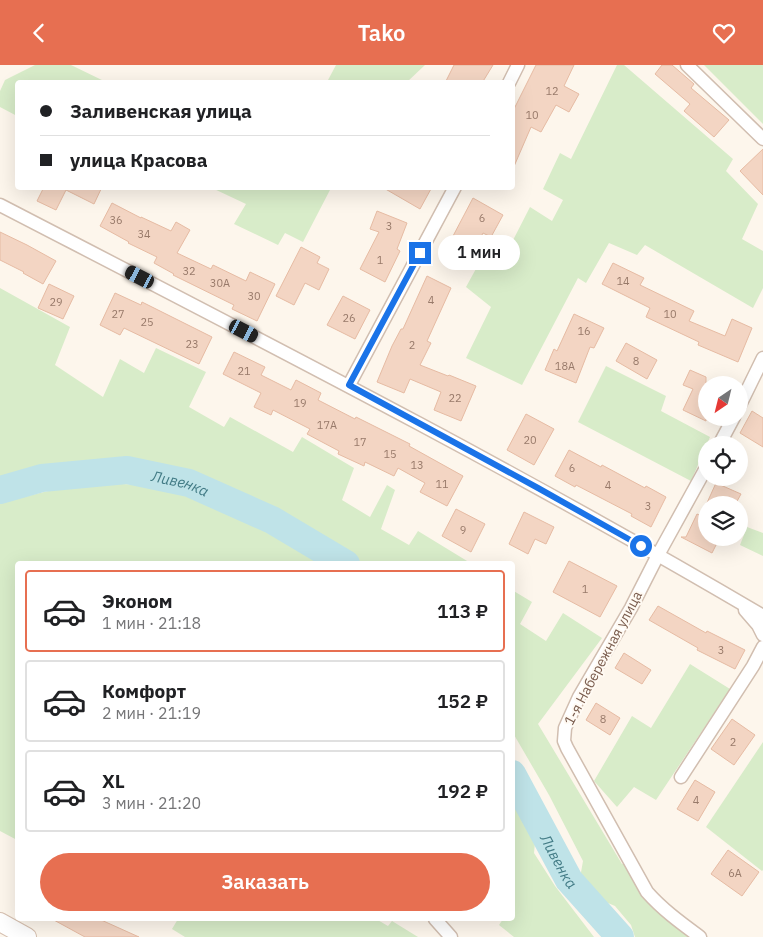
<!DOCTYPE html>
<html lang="ru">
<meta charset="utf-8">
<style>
:root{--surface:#fff;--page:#f2f2f2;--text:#202124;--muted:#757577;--line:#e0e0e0;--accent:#e76f51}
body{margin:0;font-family:"IBM Plex Sans",sans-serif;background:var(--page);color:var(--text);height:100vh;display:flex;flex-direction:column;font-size:19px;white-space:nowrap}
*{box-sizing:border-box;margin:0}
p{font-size:16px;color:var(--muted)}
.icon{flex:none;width:28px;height:28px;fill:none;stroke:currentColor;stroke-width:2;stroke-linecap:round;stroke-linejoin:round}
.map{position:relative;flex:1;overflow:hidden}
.drawer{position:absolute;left:15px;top:496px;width:500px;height:360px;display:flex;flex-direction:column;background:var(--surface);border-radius:5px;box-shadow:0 5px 20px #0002}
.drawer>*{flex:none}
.guide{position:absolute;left:15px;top:15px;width:500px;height:110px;border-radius:5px;box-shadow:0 5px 20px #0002;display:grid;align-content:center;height:110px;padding:0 25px;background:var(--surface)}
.needle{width:32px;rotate:215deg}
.fabs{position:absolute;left:698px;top:311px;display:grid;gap:10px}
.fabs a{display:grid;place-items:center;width:50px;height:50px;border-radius:50%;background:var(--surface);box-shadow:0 5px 20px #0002;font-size:25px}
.end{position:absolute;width:22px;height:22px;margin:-11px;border:6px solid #1a73e8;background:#fff;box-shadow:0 0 0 2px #fff}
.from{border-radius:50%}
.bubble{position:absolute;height:35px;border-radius:18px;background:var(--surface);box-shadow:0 5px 20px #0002;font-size:16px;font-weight:600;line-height:35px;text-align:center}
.car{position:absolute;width:15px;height:30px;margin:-15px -8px;border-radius:6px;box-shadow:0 0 4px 1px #0007;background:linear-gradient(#222 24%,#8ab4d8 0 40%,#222 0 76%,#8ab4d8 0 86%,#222 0)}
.guide b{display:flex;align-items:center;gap:18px;height:48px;font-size:19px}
.guide b+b{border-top:1px solid var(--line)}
.guide i{width:12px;height:12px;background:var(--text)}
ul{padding:9px 0 0;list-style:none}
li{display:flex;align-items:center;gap:15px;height:82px;margin:0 10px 8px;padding:0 15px;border:2px solid var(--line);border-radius:5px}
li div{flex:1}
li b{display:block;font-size:19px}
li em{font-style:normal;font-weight:600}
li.selected{border-color:var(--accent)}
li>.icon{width:45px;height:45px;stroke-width:1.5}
.primary-button{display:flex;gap:10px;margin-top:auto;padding:10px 25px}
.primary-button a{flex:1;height:58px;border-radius:30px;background:var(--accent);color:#fff;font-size:20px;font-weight:600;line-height:58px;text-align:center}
header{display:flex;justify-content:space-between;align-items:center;height:65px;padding:0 25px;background:var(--accent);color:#fff;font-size:22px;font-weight:600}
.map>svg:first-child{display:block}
.green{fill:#d8ecc9}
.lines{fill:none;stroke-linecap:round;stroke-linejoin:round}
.river{stroke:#bfe3e8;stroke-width:28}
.building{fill:#f3d5c3;stroke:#e6bba3}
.street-casing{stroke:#d1beb0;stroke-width:15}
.secondary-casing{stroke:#d6c0b0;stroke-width:20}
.street{stroke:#fff;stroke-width:12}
.secondary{stroke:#fff;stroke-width:18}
.route{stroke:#1a73e8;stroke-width:6}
.labels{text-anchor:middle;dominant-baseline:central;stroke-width:4;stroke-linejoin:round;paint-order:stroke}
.number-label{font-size:11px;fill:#987a6a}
.street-label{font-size:14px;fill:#7a5c4d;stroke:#fffaf3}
.water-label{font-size:15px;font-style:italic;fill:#437c86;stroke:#fffaf3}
</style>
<header><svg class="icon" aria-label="back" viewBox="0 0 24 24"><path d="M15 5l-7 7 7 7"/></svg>Tako<svg class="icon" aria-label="heart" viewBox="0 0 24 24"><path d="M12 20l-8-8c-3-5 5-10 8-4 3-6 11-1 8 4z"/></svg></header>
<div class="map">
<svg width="763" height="872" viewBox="0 0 763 872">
<rect width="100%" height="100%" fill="#fdf6ec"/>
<g class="green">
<path d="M35,0H71L106,17L18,18L17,51L0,42V26L5,15Z"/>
<path d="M336,0H425L407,17H327Z"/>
<path d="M617,0H624L733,94L726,106L758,139L742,174L763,186V223L753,243L645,180L637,190L609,178L586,218L578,213L522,320L466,293L491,242L466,222L489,180L507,187L530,142L552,156L563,135L543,124L560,88L571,94Z"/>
<path d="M704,0H763V59Z"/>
<path d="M212,123H331L303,177L285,168L278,180L234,159L246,139Z"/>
<path d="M0,223L70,262L55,300L103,332L120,294L144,308L156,283L206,307L189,342L224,362L230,352L293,387L302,372L354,403L342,435L370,452L387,420L395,425L381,464L409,480L418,466L472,499H364L321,473L278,449L187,409L133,398L66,399L0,418Z"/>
<path d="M606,301L666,331L661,346L710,372L691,416L578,357Z"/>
<path d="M84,417L161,421L247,456L327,499H18L17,775L0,766V438Z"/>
<path d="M747,462L763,468V491L740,480Z"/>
<path d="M512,525L532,537L520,559L546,576L563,548L602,573L538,659L622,799L631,797L647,827L700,872H635L631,860L615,841L596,833L587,827L580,813L583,796L549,730L513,668Z"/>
<path d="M690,599L730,624L656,735L634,722L617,742L594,716L632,651L651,663Z"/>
<path d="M763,677V805L762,806L706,762Z"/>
<path d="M513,721L536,767L534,788L555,821L594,872H514L499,860L503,854H512L513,841L515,837L512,835Z"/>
<path d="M178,854H376L388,861L392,856L418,872H185L172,864Z"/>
</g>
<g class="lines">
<g class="river">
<path id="s1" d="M0,425L42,413L127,405L189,418L272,455L346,499"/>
<path id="s2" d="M512,709L569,815L620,872"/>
</g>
</g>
<g class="building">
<path d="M454,0H493L482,18H445Z"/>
<path d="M536,0H574L564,21L579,29L569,47L556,40L541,67L531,62L512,106V48Z"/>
<path d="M662,0H672L694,19L691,23L729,55L714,72L684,46L690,39L655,9Z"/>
<path d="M763,84V130L740,106Z"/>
<path d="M44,122H102L94,139L66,125L56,145L37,136Z"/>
<path d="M382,122H432L420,144Z"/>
<path d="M473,133L503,150L491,172L483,168L465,203L442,192Z"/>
<path d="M112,138L141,153V152L171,166L176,157L190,165L177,188L211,204L213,200L246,216L250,207L275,219L257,256L232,244L234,240L173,210L174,209L154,198L157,192L128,178L129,177L100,161Z"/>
<path d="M377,146L407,158L397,184L400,186L385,217L360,204L379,167L370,164Z"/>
<path d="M0,167L27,180L56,196L43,219L23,208L24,207L0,195Z"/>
<path d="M301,182L320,192L317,198L329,204L319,225L305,218L294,240L276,231Z"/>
<path d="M613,198L644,213L640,220L694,246L689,256L725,271L732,254L752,263L738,297L698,280L699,277L646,252L650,243L602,219Z"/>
<path d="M427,211L451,223L427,276L431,278L420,300L448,311L449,310L476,321L461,356L434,345L441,327L410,314L404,328L377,317L392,281L401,264H403Z"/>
<path d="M49,219L74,231L63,254L38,243Z"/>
<path d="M115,228L141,240L142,237L212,272L199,299L124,263L120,270L100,260Z"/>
<path d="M343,231L370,245L355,274L327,260Z"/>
<path d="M574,249L604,263L594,283L590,282L576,318L545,305L554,284L557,286Z"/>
<path d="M626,278L657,295L647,314L616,296Z"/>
<path d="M234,287L265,302L261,310L291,325L296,315L321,328L318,335L355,354L356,352L410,379L409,381L463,411L447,441L420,427L425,418L398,403L394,411L365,397L364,401L338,389L339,386L307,369L310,364L273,345L271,350L254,342L261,328L223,309Z"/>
<path d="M690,305L706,312V356L683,345L693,324L683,320Z"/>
<path d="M752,346L763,353V382L740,368Z"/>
<path d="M526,349L554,364L534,400L507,385Z"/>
<path d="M569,385L601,402L602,400L645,423L646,421L666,432L651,462L631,451L632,449L576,420L575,422L555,411Z"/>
<path d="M716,418L741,429L735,440H706Z"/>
<path d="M456,444L485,459L471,487L442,471Z"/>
<path d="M524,447L554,462L546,479L535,474L528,489L509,479Z"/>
<path d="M697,449L706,453V472H720L712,488L681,472H686Z"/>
<path d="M569,496L617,521L600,552L553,527Z"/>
<path d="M658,541L706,568L707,566L745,585L735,604L697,585L698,583L649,555Z"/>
<path d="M624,588L651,605L642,619L615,603Z"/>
<path d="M596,638L620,653L610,670L586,655Z"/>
<path d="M732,654L755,670L734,700L711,684Z"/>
<path d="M695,715L715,727L698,756L677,744Z"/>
<path d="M728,785L759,807L742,831L711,809Z"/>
<path d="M52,854H99L139,872H85Z"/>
</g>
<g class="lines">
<g class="street-casing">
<g id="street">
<path d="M687,0L763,74"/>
<path d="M509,18L518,0"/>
<path d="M0,140C257,273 514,404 763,551"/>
<path d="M349,320L455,122"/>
<path d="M739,342L763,293"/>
<path d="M719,380L734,352"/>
<path d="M745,545L758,560L763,570"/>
<path d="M681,712L753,601L763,582"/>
<path d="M435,854L451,872"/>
<path d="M700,872C681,858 663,845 647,827L567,683L564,676L565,663L579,632L631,543L658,490L706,403"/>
</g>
</g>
<g class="secondary-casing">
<path id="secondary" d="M0,857L27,872"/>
</g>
<use href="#street" class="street"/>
<use href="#secondary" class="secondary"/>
</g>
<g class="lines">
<path class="route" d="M420,188L349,320L538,423L641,481"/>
</g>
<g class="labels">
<g class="number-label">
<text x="552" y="26">12</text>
<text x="532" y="50">10</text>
<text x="482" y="153">6</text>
<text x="116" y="155">36</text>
<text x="389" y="161">3</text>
<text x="144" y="169">34</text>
<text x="380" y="195">1</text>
<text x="189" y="206">32</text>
<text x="623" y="216">14</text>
<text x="220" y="218">30А</text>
<text x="254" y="231">30</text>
<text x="431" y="235">4</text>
<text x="56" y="237">29</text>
<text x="118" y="249">27</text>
<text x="670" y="249">10</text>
<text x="349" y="253">26</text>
<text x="147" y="257">25</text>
<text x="584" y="266">16</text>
<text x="192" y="279">23</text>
<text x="412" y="280">2</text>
<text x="636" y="296">8</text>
<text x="565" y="301">18А</text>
<text x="244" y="306">21</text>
<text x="455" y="333">22</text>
<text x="300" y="338">19</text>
<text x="327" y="360">17А</text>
<text x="530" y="375">20</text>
<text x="360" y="377">17</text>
<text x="390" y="389">15</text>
<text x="417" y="400">13</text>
<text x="572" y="403">6</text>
<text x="442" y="419">11</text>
<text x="608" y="420">4</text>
<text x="648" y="441">3</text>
<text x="463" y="465">9</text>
<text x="585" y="524">1</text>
<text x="721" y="585">3</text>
<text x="603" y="654">8</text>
<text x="733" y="677">2</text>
<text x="696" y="735">4</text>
<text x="735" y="808">6А</text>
</g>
<g class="street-label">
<text transform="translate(603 593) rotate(-62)">1-я Набережная улица</text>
</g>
<g class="water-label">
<text stroke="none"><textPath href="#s1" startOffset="184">Ливенка</textPath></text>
<text stroke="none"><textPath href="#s2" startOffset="99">Ливенка</textPath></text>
</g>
</g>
</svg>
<div class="fabs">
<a><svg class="needle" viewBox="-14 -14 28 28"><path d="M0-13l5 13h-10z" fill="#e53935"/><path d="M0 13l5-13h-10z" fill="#757577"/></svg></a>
<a><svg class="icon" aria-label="locate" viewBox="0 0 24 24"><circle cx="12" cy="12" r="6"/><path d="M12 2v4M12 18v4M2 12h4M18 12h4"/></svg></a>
<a><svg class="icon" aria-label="layers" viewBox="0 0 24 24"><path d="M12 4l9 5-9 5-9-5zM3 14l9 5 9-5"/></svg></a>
</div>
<i class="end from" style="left:641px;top:481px"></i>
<i class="end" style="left:420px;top:188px"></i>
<div class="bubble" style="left:438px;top:170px;width:82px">1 мин</div>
<i class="car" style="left:140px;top:212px;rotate:297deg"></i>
<i class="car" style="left:244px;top:266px;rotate:117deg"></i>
<div class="guide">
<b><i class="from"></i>Заливенская улица</b>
<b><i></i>улица Красова</b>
</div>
<section class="drawer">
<ul>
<li class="selected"><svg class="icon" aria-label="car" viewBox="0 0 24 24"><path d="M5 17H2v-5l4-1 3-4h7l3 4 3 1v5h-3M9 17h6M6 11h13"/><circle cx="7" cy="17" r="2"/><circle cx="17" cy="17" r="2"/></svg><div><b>Эконом</b><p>1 мин · 21:18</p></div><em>113 ₽</em></li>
<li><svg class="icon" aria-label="car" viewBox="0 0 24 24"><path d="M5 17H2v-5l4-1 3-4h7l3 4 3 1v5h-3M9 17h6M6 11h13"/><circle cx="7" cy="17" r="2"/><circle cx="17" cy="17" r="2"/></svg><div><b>Комфорт</b><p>2 мин · 21:19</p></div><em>152 ₽</em></li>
<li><svg class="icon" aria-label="car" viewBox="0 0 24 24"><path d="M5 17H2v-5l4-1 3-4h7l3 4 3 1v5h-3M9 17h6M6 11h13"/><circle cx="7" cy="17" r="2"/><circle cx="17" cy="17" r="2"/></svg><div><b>XL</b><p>3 мин · 21:20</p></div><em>192 ₽</em></li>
</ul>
<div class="primary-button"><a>Заказать</a></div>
</section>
</div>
